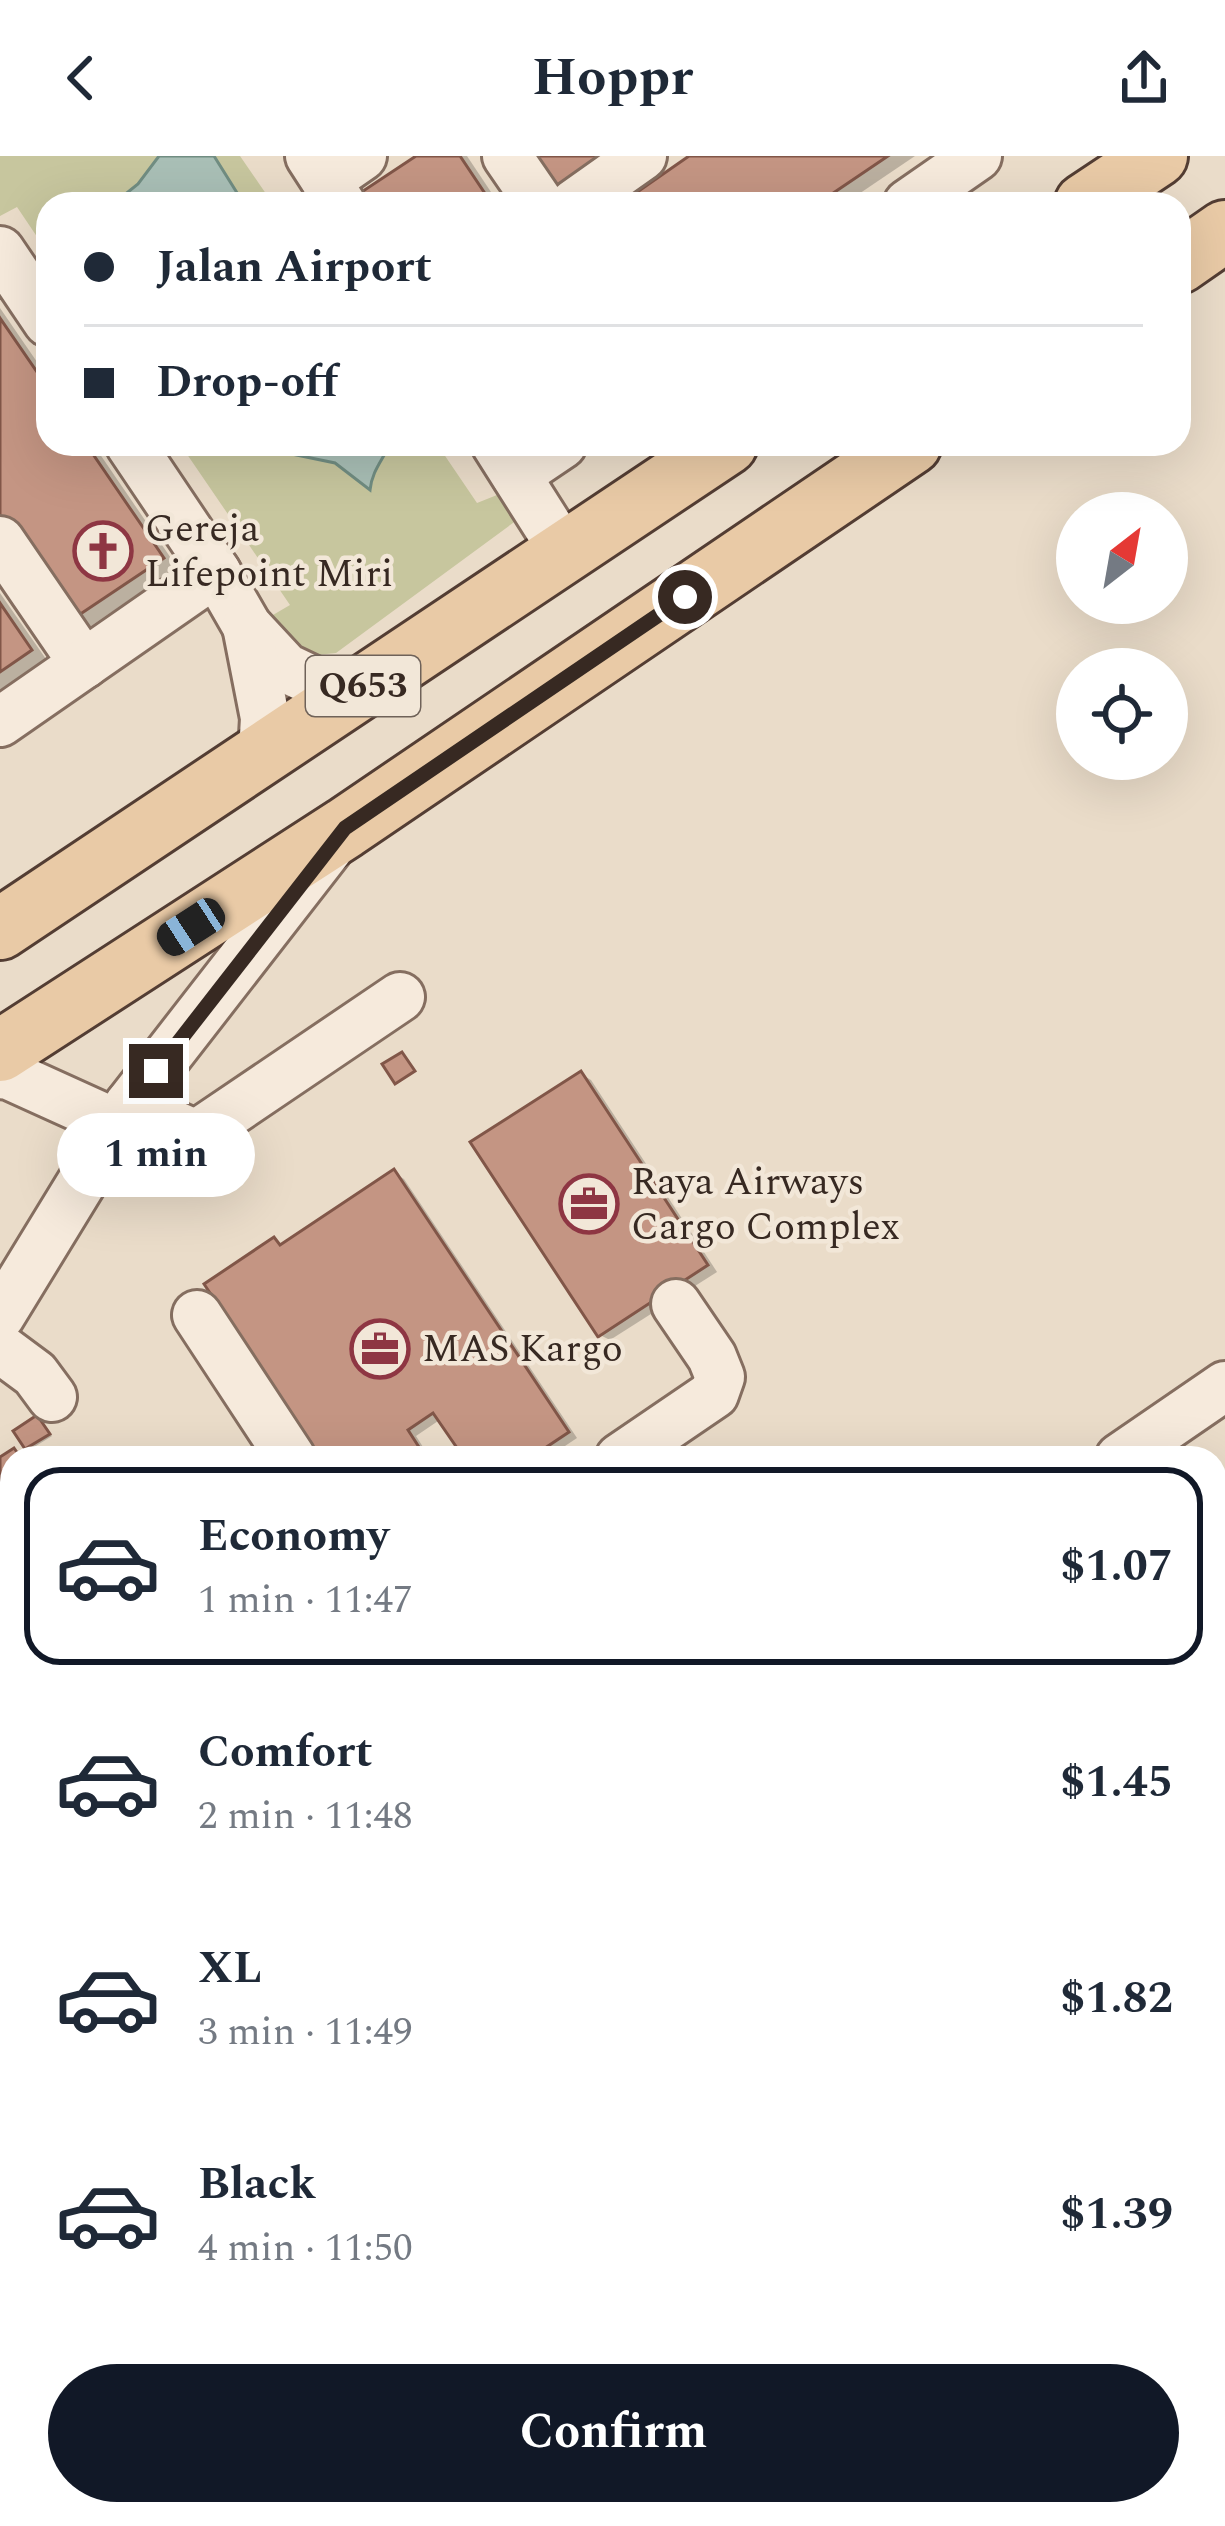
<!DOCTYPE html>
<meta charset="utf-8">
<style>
:root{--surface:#fff;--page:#f6f6f7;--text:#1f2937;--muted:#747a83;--line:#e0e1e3;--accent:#111827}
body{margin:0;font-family:Spectral,serif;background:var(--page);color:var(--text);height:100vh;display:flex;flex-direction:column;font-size:45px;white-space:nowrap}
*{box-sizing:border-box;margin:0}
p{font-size:39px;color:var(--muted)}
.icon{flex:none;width:66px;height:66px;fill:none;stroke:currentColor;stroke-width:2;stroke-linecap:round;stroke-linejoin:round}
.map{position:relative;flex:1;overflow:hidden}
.drawer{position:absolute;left:0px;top:1290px;width:1227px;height:1080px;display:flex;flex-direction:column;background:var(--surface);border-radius:36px 36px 0 0;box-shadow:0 12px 48px #0002}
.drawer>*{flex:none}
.banner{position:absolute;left:36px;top:36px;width:1155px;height:264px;border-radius:36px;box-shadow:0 12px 48px #0002;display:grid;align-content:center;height:264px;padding:0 48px;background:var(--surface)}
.needle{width:78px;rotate:31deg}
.tools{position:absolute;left:1056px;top:336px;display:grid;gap:24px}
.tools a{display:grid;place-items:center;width:132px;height:132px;border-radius:50%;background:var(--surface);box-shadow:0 12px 48px #0002;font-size:60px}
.end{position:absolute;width:54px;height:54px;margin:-27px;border:15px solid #372922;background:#fff;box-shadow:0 0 0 6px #fff}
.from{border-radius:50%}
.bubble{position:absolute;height:84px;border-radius:42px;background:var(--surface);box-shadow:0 12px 48px #0002;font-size:39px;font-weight:700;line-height:84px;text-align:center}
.car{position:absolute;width:36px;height:72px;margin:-36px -18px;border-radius:15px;box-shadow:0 0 9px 3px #0007;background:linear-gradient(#222 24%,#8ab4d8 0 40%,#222 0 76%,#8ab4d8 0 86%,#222 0)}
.banner b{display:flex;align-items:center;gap:42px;height:114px;font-size:45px}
.banner b+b{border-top:3px solid var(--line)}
.banner i{width:30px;height:30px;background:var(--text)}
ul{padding:21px 0 0;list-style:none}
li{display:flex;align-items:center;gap:36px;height:198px;margin:0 24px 18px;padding:0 24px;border:6px solid transparent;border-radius:36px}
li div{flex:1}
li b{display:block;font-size:45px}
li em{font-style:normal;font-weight:700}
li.selected{border-color:var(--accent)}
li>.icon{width:108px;height:108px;stroke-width:1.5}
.primary-button{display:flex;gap:24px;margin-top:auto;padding:24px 48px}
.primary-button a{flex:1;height:138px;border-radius:72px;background:var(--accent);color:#fff;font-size:48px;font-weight:700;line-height:138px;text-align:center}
header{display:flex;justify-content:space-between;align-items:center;height:156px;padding:0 48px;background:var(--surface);font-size:54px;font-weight:700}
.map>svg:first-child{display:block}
.green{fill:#c7c69e}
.water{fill:#a9bfb6;stroke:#718d82;stroke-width:3}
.shadow{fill:#0003}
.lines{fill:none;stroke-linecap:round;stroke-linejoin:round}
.taxiway{stroke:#908276;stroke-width:102}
.building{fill:#c49583;stroke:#815648;stroke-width:3}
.minor-casing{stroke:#856e60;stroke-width:54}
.major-casing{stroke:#533d33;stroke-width:66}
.minor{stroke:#f6eadc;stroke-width:48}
.major{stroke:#e9caa6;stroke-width:60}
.route{stroke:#372922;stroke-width:15}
.labels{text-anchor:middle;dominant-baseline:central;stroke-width:9;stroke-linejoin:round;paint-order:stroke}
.shield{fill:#f2e7d8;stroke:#6f6259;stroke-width:3}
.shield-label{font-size:36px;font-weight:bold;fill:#372922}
.poi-label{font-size:39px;fill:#372922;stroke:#f2e7d8;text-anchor:start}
</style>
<header><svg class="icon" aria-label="back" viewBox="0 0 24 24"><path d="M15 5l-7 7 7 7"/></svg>Hoppr<svg class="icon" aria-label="share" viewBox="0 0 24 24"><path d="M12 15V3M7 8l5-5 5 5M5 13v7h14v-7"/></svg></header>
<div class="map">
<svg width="1225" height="2370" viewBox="0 0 1225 2370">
<rect width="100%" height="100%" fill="#eadcc9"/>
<g class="green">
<path d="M0,0H240L273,48H48V97L17,51L0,60Z"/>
<path d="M180,288H437L477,347L497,339L517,364L336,497L307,500L261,466L290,449Z"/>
</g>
<g class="water">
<path d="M159,0H214L244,48H113L138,28Z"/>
<path d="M276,288H390C382,305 372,315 370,334L335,307L277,295Z"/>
</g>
<g class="shadow">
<path d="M421,0H467L499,48H367Z"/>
<path d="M695,0H915L844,48H625Z"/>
<path d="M0,152L48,222V288H93L177,411L88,472L0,358Z"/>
<path d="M0,437L46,503L0,534Z"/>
<path d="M581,918L591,924L717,1116L610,1184L600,1179Z"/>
<path d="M394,1017L404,1023L577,1282L547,1302H467L441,1263L416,1280L430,1302H323L275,1084L284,1090Z"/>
<path d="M37,1262L52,1280L31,1293L27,1291Z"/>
</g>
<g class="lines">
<g class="taxiway">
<path d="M1215,1601L1225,1595"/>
<path d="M1215,1773L1225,1766"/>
<path d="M1215,1939L1225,1954"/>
<path d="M1215,2231L1225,2225"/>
<path d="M610,2358L618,2370"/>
<path d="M263,2367L276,2358"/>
<path d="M1014,2370L1031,2358"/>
</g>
</g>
<g class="building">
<path d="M416,0H460L492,48H364L357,39Z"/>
<path d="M523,0H625L556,48Z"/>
<path d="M689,0H888L817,48H620Z"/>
<path d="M0,162L48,232V288H86L164,402L70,465L0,363Z"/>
<path d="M0,447L32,494L0,516Z"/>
<path d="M402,896L415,915L395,928L382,908Z"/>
<path d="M581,915L708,1109L598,1181L470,986Z"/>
<path d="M394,1013L569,1276L530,1302H464L433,1257L408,1274L426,1302H320L204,1128L274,1081L280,1089Z"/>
<path d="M37,1259L50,1278L25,1293L13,1275Z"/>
<path d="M14,1292L21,1302H12V1333L0,1341V1301Z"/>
<path d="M12,1401V1489L0,1496V1409Z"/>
<path d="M1215,1433L1225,1448V1512L1215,1497Z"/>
<path d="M12,1519V1630L9,1632L0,1619V1527Z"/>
<path d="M12,2093V2190L0,2172V2101Z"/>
<path d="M126,2358H171L179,2370H135Z"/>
</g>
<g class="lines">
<g class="minor-casing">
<g id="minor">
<path d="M310,0L341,48"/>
<path d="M507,0L540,48"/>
<path d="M326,25L362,0"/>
<path d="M574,48L642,0"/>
<path d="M908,48L977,0"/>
<path d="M0,95L48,166"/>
<path d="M496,288L565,397"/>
<path d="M516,319L562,288"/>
<path d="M0,385L84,508"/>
<path d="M216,416L247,470L286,512L347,541"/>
<path d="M247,470L265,562L263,597"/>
<path d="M0,566L216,416L130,288"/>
<path d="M0,918L9,919L117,968"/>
<path d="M129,949L196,979L400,841"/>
<path d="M197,1159L291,1302"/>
<path d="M0,1160L129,949L328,693"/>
<path d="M0,1192L35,1218L52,1241"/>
<path d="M620,1302L714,1238L720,1221L712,1201L676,1148"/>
<path d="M1120,1302L1225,1230"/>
<path d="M0,1695L12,1712"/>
<path d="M1,1838L12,1830"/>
<path d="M0,2066L12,2058"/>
</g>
</g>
<g class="major-casing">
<g id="major">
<path d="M1085,48L1157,0"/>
<path d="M1179,107L1225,75"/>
<path d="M0,773L727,288"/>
<path d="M0,895L345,672L911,288"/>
</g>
</g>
<use href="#minor" class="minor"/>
<use href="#major" class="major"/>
</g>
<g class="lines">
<path class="route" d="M156,915L345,672L685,441"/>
</g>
<defs>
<g id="church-ring" transform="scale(3)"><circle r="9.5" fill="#f2e7d8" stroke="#8e3643" stroke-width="1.5"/><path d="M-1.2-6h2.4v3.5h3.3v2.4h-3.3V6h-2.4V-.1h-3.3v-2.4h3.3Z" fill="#8e3643"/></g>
<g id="office-ring" transform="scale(3)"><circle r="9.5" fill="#f2e7d8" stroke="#8e3643" stroke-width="1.5"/><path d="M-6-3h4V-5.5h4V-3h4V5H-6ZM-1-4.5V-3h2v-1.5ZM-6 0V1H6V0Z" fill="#8e3643"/></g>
</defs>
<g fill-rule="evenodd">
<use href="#church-ring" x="103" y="395"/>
<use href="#office-ring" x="589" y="1048"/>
<use href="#office-ring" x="380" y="1193"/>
</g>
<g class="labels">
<rect class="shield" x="306" y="500" width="114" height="60" rx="9"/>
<g class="shield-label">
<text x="363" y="530">Q653</text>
</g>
<g class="poi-label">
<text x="145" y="373">Gereja<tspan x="145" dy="45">Lifepoint Miri</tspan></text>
<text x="631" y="1026">Raya Airways<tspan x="631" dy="45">Cargo Complex</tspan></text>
<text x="422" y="1193">MAS Kargo</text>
</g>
</g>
</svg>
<div class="tools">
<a><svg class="needle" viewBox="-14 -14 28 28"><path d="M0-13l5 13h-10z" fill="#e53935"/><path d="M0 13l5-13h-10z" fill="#747a83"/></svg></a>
<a><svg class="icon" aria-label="locate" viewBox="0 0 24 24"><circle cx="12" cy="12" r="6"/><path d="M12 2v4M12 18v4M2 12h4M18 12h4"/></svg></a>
</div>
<i class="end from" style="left:685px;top:441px"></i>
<i class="end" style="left:156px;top:915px"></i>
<div class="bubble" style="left:57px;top:957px;width:198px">1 min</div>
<i class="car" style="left:191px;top:771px;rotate:237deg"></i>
<div class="banner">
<b><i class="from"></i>Jalan Airport</b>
<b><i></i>Drop-off</b>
</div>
<section class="drawer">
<ul>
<li class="selected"><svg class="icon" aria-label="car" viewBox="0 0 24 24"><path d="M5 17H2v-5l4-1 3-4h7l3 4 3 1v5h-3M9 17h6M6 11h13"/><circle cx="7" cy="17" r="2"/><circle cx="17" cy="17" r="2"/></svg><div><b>Economy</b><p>1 min · 11:47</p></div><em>$1.07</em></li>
<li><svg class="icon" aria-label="car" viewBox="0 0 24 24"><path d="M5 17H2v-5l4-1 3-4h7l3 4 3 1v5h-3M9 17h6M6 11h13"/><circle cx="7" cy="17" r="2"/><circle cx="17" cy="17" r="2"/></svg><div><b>Comfort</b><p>2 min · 11:48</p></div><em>$1.45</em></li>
<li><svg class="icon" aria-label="car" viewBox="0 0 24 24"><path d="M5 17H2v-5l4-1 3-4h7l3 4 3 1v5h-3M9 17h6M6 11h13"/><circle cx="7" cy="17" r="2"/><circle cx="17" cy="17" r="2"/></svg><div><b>XL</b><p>3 min · 11:49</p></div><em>$1.82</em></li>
<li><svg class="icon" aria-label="car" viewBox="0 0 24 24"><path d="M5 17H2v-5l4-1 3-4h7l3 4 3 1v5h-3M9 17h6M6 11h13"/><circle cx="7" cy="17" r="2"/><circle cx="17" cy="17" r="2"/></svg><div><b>Black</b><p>4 min · 11:50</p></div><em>$1.39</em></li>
</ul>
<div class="primary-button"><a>Confirm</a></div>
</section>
</div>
